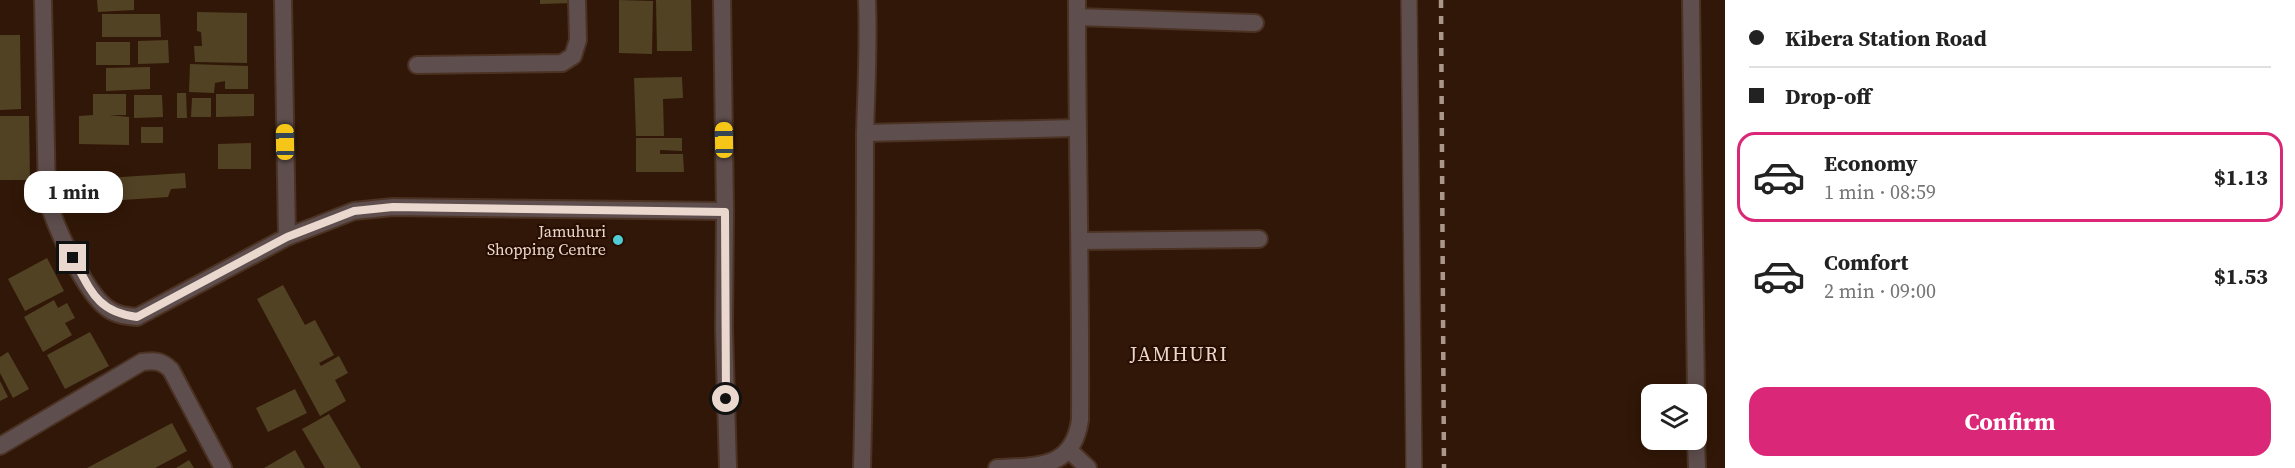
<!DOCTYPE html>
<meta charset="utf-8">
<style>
:root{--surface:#fff;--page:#f2f2f2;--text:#222;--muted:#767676;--line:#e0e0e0;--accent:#db2777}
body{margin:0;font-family:"Source Serif 4",serif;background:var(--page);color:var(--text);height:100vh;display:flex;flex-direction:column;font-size:22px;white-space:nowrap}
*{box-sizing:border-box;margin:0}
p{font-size:20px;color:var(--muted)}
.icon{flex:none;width:33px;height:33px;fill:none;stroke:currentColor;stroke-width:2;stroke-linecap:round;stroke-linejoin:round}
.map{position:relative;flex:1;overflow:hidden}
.drawer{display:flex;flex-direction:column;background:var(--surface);width:570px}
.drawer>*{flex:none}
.hud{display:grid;align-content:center;height:132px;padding:0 24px;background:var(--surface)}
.buttons{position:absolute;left:1641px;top:384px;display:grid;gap:12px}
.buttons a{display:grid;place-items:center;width:66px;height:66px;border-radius:12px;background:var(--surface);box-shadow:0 3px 15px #0003;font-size:30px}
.end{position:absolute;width:27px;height:27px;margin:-14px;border:8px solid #ead8ce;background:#111;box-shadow:0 0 0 3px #111}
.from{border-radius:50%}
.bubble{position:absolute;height:42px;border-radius:18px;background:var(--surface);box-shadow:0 3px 15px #0003;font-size:20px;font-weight:700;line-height:42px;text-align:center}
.car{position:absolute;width:18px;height:36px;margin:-18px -9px;border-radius:8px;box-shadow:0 0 4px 2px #0007;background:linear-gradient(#f5c518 24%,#345 0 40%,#f5c518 0 76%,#345 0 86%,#f5c518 0)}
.hud b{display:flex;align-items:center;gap:21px;height:57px;font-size:22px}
.hud b+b{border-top:2px solid var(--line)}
.hud i{width:15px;height:15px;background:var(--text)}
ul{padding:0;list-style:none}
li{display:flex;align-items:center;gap:18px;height:90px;margin:0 12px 9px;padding:0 12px;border:3px solid transparent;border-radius:18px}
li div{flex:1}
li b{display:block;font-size:22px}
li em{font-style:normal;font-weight:700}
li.current{border-color:var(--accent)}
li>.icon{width:54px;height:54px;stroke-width:1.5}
.cta{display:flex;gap:12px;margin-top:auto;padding:12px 24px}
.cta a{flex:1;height:69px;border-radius:18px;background:var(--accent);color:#fff;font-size:24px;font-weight:700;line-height:69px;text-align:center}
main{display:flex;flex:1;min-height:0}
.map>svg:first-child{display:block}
.building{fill:#524224}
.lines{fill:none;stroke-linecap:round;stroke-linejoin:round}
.service-casing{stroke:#4b3223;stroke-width:18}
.minor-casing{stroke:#4b3223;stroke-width:20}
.service{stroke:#5f4e4e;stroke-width:15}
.minor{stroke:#5f4e4e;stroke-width:16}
.rail{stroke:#ab978a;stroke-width:4.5;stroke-dasharray:8 8;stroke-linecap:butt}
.route{stroke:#ead8ce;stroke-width:8}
.poi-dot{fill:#51ccd5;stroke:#270e01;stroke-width:2}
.labels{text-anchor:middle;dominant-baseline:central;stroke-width:4.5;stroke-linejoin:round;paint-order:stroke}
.poi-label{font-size:16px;fill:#ead8ce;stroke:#270e01;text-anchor:end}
.quarter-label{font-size:20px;letter-spacing:1.5px;fill:#ead8ce;stroke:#270e01}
</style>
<main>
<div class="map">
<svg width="1725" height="468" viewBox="0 0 1725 468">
<rect width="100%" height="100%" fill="#311707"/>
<g class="building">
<path d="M97,0H134V10L98,12Z"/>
<path d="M540,0H573V3L540,4Z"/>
<path d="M619,0L653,1L652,54L619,53Z"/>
<path d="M656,0H691L692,51H657Z"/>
<path d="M197,12L247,13V63L195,62L194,46H202L201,32L197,31Z"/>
<path d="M102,14H160L161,37H102Z"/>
<path d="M0,35H20L21,109L0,110Z"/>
<path d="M168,40L169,63L138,64V41Z"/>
<rect x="96" y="42" width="34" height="23"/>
<path d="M190,64L248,66V89H225V81L215,83L214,93L189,92Z"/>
<path d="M150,67V89L106,91V68Z"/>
<path d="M682,77L683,98L663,99L664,136H636L634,78Z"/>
<path d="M177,93H186L187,118H177Z"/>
<path d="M93,94H126V115H109L129,117V145L79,144V116L93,115Z"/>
<path d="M216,94H254V116L216,117Z"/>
<path d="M134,95H162L163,117L134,118Z"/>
<path d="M192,98H211V117H191Z"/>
<path d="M0,116H29L30,180H0Z"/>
<rect x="141" y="127" width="22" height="16"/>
<path d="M636,138H682V151L660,150V154H683L684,172H636Z"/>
<path d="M251,143V169H218V144Z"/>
<path d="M185,173L186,188L171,189L168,197L108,201L106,178Z"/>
<path d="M47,258L64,291L25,311L8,279Z"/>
<path d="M283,285L305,325L315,320L334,355L319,363L321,366L339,356L348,373L335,380L346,401L320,416L257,299Z"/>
<path d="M54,300L58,308L67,303L75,318L65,323L72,335L43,352L24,317Z"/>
<path d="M90,332L109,366L65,389L47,355Z"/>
<path d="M8,352L29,389L13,398L0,373V357Z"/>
<path d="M0,381L8,397L0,401Z"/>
<path d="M295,389L307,413L268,432L256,408Z"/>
<path d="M329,414L361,468H325L302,429Z"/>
<path d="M172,423L187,451L155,468H87Z"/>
<path d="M295,450L305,468H264Z"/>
<path d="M189,460L194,468H176Z"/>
</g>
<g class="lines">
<g class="service-casing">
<path id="service" d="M1409,0L1414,468"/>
</g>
<g class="minor-casing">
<g id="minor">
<path d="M43,0L47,198C55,226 84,291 107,308C116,315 126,316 137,317L287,237L354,211L393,207L725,211"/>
<path d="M283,0L287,237"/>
<path d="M722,0L725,211L724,329L728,468"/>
<path d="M1691,0L1696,394"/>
<path d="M1077,17L1255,23"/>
<path d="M417,65L562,63L573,56L578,40L577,0"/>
<path d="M865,133L1076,128"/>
<path d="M1081,241L1259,239"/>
<path d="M1696,440L1697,468"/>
<path d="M0,446L142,362C155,360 162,361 171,370L223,468"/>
<path d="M1071,452L1088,468"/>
<path d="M862,468C865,357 865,247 865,136C866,91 869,46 867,0"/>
<path d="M997,468C1040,466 1073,468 1080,420C1081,280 1077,140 1077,0"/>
</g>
</g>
<use href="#service" class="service"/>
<use href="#minor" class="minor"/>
<path class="rail" d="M1441,0L1444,468"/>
</g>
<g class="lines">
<path class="route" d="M73,258C91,291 97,312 137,317L287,237L354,211L393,207L725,212L726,399"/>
</g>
<circle class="poi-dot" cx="618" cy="240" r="6"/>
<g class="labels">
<g class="poi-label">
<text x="606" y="231">Jamuhuri<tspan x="606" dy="18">Shopping Centre</tspan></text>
</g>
<g class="quarter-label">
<text x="1179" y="354">JAMHURI</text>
</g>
</g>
</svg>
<div class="buttons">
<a><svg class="icon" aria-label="layers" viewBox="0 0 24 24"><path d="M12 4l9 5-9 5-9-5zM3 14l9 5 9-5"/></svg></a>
</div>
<i class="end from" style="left:726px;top:399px"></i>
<i class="end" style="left:73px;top:258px"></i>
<div class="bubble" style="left:24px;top:171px;width:99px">1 min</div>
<i class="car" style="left:724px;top:140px;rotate:359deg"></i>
<i class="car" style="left:285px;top:142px;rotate:359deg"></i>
</div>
<section class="drawer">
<div class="hud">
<b><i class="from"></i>Kibera Station Road</b>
<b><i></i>Drop-off</b>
</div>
<ul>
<li class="current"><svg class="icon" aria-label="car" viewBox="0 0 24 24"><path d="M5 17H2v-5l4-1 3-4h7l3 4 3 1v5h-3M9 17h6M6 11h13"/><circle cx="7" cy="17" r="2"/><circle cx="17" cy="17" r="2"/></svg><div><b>Economy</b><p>1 min · 08:59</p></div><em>$1.13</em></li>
<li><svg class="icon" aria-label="car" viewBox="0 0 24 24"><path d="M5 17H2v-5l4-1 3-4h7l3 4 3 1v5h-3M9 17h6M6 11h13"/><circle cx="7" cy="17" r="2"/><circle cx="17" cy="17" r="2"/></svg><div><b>Comfort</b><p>2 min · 09:00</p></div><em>$1.53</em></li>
</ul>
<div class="cta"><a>Confirm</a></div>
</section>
</main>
